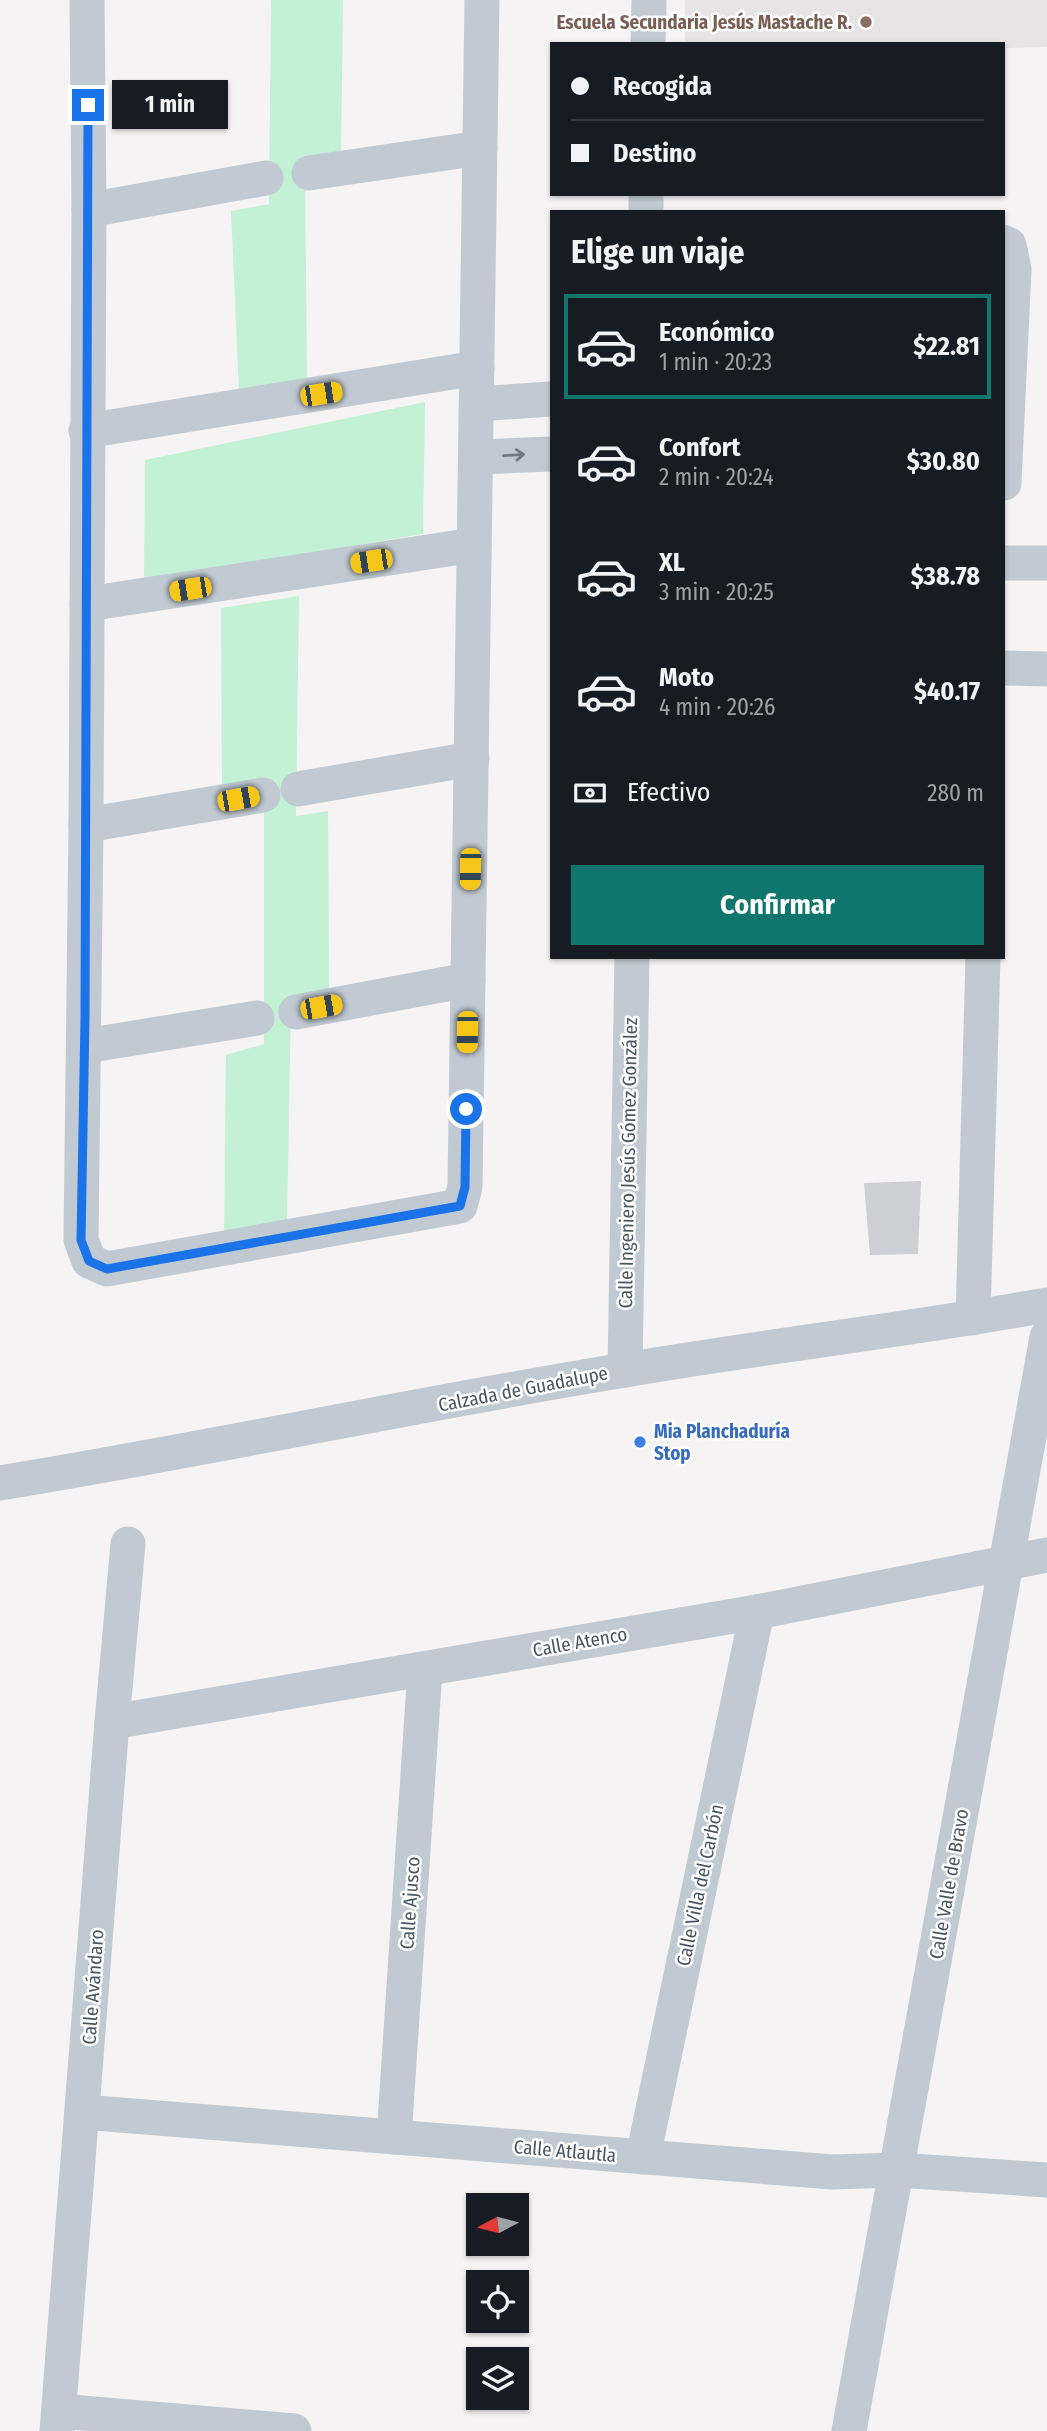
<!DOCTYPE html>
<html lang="es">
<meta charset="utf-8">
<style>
:root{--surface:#171b24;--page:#20242c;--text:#f1f3f6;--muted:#9ea1a6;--line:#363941;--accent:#0f766e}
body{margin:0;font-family:"Fira Sans Condensed",sans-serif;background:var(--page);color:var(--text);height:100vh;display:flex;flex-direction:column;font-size:26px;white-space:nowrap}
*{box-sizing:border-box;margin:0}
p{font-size:23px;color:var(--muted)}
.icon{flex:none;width:38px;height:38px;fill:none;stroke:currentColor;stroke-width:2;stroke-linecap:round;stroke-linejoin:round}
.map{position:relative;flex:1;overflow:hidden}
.side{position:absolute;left:550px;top:210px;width:455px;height:749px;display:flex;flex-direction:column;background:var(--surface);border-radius:0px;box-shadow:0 2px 5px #0004}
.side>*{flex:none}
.top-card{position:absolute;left:550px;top:42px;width:455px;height:154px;border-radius:0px;box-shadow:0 2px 5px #0004;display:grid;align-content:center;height:154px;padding:0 21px;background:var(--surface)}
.needle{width:46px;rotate:263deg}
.buttons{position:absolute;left:466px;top:2193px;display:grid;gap:14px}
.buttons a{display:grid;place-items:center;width:63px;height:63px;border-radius:0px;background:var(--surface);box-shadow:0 2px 5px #0004;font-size:35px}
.end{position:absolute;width:32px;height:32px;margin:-16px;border:9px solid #1a73e8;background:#fff;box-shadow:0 0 0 4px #fff}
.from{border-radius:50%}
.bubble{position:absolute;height:49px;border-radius:0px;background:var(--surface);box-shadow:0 2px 5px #0004;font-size:23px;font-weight:700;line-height:49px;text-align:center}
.car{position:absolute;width:21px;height:42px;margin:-21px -10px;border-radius:9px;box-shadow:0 0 5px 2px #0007;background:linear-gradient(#f5c518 24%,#345 0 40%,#f5c518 0 76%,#345 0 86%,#f5c518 0)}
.top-card b{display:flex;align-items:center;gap:24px;height:66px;font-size:26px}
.top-card b+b{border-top:2px solid var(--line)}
.top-card i{width:18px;height:18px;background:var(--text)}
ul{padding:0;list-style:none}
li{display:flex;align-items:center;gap:21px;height:105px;margin:0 14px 10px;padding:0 7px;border:4px solid transparent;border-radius:0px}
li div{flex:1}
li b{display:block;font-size:26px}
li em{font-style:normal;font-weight:700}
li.active{border-color:var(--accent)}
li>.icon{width:63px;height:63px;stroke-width:1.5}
h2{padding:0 21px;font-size:32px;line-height:84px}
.pay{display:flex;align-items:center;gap:18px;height:77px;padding:0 21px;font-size:26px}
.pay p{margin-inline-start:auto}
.action{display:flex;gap:14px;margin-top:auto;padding:14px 21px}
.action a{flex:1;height:80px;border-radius:0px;background:var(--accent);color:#fff;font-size:28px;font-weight:700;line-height:80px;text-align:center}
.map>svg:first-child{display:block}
.education{fill:#e6e4e5}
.green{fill:#c3f1d5}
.building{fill:#cdcfd5}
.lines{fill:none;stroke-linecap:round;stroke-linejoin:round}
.minor{stroke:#c1cad2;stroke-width:35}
.oneway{stroke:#6e7983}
.route{stroke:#1a73e8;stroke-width:9}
.education-dot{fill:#8d6e63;stroke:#fff;stroke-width:2.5}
.shop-dot{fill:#3f7fe0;stroke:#fff;stroke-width:2.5}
.labels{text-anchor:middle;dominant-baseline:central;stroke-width:5;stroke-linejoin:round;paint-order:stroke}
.education-label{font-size:19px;font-weight:bold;fill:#785e54;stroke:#fff;text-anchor:end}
.street-label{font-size:19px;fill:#4a5661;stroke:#fff}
.shop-label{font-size:19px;font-weight:bold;fill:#366cbe;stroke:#fff;text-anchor:start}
</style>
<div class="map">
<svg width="1047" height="2431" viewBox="0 0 1047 2431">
<rect width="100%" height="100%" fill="#f5f3f3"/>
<path class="education" d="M685,0H1047V47L1003,48V44H685Z"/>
<g class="green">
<path d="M271,0H343L341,156L305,165L307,381L239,391L231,211L269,204Z"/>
<path d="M425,402L423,534L144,581L145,460Z"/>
<path d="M299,596L296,816L328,811L329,997L291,1003L287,1224L224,1239L226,1055L264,1044V785L222,791L221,608Z"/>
</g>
<path class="building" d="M921,1181L918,1254L870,1255L864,1183Z"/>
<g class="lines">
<g class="minor">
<path d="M87,0L89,210L86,825L81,1240L89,1261L107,1269L460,1206L465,1187L482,0"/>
<path d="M648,44L649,0"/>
<path d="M309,173L480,148"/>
<path d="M89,210L266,178"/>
<path d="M646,212V194"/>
<path d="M1003,242L1009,245L1014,269L1004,483"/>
<path d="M477,404L551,399"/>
<path d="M86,431L477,368"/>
<path d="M476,457L551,454"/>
<path d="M1003,563H1047"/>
<path d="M87,604L474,545"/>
<path d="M1003,668L1047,669"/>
<path d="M298,789L472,759"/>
<path d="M86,825L263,795"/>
<path d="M296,1012L468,980"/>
<path d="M85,1046L257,1018"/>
<path d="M973,1318L983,957"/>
<path d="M625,1370L632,957"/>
<path d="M0,1483C209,1449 416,1404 625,1370C765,1346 907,1330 1047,1305"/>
<path d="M112,1722L757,1612L1047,1555"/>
<path d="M83,2112L832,2172L897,2170L1047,2180"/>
<path d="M394,2137L425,1669"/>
<path d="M643,2157L757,1612"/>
<path d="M59,2411L294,2431"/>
<path d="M57,2431L112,1722L128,1544"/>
<path d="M849,2431L1047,1337"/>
</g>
</g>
<defs><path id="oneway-shaft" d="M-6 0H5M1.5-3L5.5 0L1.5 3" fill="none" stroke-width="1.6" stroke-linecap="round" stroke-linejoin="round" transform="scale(1.75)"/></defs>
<use class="oneway" href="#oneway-shaft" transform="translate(514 455) rotate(-3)"/>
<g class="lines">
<path class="route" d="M88,105L85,1018L81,1240L89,1261L107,1269L460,1206L465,1187L466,1109"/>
</g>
<circle class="education-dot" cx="866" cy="22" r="7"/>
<circle class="shop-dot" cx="640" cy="1442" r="7"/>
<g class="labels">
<g class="education-label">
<text x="852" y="22">Escuela Secundaria Jesús Mastache R.</text>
</g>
<g class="street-label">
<text transform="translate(628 1163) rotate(-89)">Calle Ingeniero Jesús Gómez González</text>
<text transform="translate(523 1389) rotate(-11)">Calzada de Guadalupe</text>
<text transform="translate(580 1642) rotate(-10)">Calle Atenco</text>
<text transform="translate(949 1884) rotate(-80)">Calle Valle de Bravo</text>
<text transform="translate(700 1885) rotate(-78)">Calle Villa del Carbón</text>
<text transform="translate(410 1903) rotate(-86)">Calle Ajusco</text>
<text transform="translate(93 1987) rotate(-86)">Calle Avándaro</text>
<text transform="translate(565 2151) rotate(5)">Calle Atlautla</text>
</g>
<g class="shop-label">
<text x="654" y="1431">Mia Planchaduría<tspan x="654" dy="22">Stop</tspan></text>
</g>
</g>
</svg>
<div class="buttons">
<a><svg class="needle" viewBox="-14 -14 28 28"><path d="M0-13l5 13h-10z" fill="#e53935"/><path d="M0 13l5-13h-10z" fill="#9ea1a6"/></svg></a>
<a><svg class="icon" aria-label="locate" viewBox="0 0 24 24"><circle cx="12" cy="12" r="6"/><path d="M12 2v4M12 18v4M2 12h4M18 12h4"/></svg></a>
<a><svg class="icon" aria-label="layers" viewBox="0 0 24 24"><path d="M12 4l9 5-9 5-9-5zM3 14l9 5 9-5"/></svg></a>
</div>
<i class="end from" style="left:466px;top:1109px"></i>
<i class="end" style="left:88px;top:105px"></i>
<div class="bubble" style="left:112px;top:80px;width:116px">1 min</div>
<i class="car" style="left:321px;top:394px;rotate:81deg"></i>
<i class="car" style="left:371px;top:561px;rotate:261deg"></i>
<i class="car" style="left:190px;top:589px;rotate:261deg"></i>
<i class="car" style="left:238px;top:799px;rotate:80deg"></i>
<i class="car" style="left:470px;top:869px;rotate:181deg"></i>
<i class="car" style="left:321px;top:1007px;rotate:80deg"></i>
<i class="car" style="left:467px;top:1032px;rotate:181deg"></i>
<div class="top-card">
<b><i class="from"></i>Recogida</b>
<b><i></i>Destino</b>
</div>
<section class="side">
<h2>Elige un viaje</h2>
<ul>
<li class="active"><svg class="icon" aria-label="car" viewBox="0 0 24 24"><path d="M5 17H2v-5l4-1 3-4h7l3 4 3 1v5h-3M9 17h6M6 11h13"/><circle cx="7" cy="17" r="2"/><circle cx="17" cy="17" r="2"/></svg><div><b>Económico</b><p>1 min · 20:23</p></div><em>$22.81</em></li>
<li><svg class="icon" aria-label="car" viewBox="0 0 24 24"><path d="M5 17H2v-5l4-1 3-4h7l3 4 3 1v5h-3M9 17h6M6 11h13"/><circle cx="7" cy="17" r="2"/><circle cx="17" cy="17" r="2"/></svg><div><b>Confort</b><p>2 min · 20:24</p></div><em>$30.80</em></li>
<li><svg class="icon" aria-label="car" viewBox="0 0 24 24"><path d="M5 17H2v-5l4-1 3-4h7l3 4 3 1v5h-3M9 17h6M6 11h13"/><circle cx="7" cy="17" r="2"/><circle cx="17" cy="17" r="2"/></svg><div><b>XL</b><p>3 min · 20:25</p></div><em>$38.78</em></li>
<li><svg class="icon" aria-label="car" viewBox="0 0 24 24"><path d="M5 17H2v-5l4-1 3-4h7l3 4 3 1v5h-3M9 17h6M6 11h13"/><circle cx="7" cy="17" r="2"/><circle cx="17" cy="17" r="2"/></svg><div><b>Moto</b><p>4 min · 20:26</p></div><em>$40.17</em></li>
</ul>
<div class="pay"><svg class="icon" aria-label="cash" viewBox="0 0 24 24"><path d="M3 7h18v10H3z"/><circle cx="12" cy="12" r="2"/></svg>Efectivo<p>280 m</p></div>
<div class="action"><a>Confirmar</a></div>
</section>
</div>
